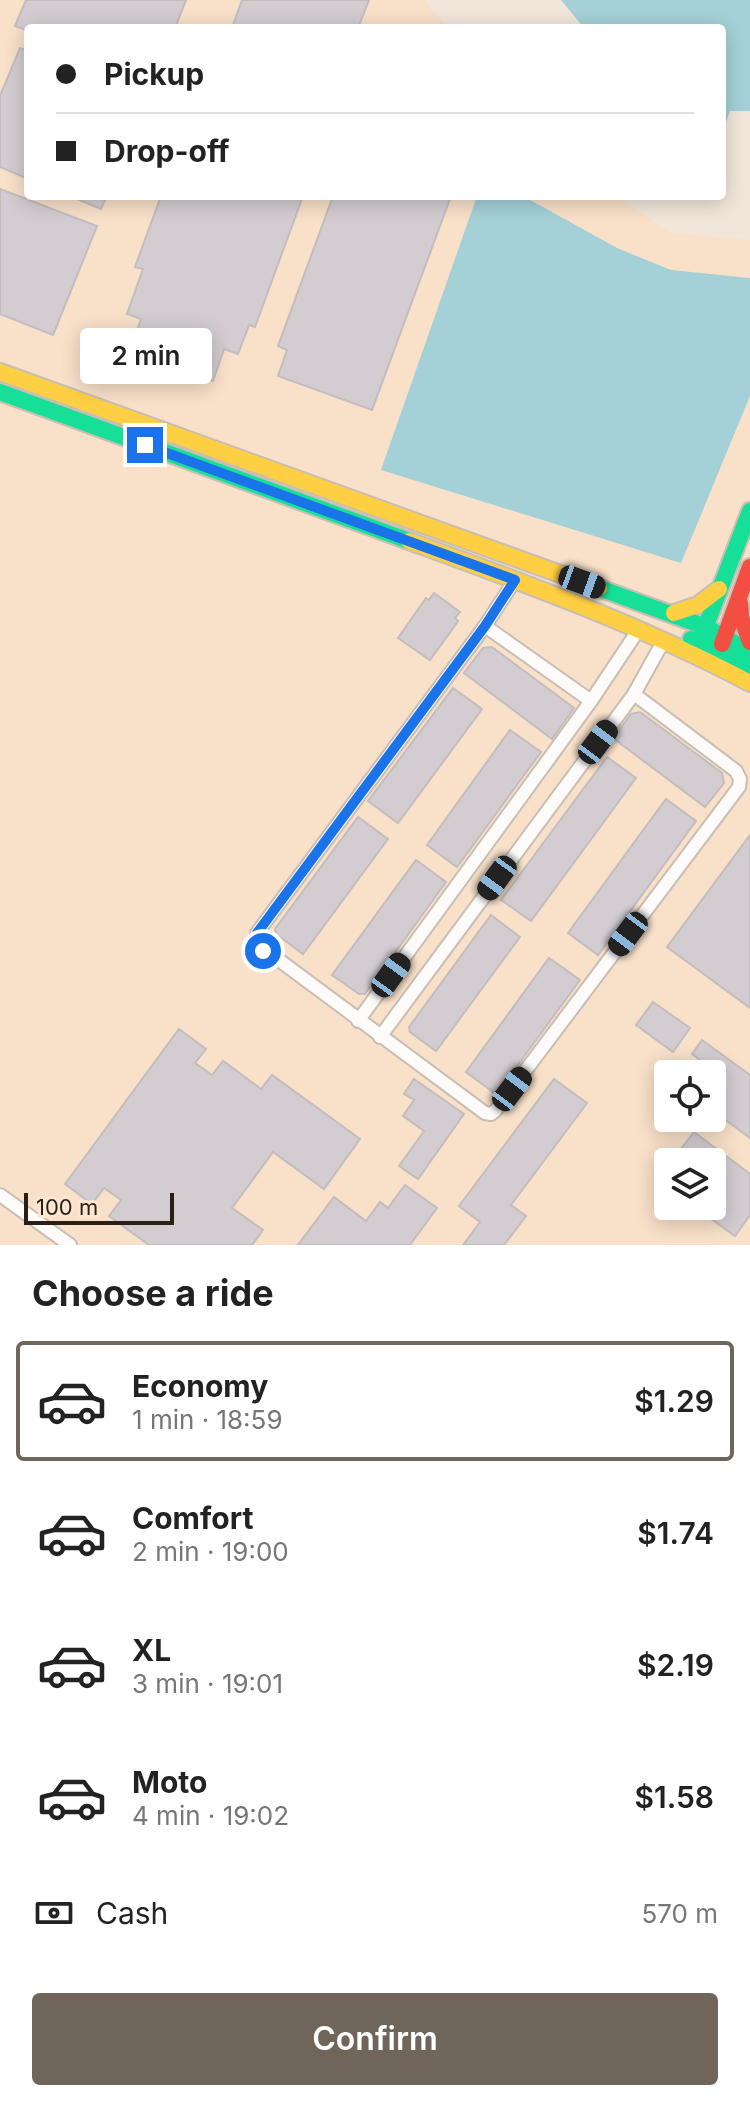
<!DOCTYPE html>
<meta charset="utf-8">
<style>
:root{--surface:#fff;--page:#f2f2f2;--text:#222;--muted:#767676;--line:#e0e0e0;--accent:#6f655a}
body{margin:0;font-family:Inter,sans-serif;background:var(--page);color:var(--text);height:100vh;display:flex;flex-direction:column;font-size:30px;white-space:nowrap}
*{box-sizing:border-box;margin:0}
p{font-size:26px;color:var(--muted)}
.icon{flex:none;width:44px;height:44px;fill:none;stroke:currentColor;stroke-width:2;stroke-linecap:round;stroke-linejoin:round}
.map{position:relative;height:1245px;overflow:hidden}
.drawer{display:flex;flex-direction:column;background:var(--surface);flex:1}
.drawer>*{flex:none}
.hud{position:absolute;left:24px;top:24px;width:702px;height:176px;border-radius:8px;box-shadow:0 4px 20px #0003;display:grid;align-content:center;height:176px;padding:0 32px;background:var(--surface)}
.controls{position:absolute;left:654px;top:1060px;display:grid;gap:16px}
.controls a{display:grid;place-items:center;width:72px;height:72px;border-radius:8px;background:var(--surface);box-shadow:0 4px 20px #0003;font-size:40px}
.scale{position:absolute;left:24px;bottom:20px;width:150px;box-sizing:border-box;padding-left:8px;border:4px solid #291f15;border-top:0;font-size:22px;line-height:28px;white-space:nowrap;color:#291f15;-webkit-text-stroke:6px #fce6d1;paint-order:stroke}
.end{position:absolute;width:36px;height:36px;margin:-18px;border:10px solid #1a73e8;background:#fff;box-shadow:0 0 0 4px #fff}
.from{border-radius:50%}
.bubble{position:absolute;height:56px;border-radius:8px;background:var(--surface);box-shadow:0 4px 20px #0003;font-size:26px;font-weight:600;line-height:56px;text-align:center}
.car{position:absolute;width:24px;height:48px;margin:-24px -12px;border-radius:10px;box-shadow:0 0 6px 2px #0007;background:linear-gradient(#222 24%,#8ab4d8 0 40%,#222 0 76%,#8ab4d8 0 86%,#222 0)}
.hud b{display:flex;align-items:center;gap:28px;height:76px;font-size:30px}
.hud b+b{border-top:2px solid var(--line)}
.hud i{width:20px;height:20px;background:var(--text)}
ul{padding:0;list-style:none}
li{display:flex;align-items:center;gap:24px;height:120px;margin:0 16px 12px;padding:0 16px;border:4px solid transparent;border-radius:8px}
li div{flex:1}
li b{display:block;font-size:30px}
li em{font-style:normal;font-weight:600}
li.on{border-color:var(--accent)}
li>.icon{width:72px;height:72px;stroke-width:1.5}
h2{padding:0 32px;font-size:36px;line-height:96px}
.pay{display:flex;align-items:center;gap:20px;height:88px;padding:0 32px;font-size:30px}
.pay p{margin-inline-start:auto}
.action{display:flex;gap:16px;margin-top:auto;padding:16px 32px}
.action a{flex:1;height:92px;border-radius:8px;background:var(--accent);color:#fff;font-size:32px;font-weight:600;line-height:92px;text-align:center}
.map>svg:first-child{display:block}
.built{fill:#f8e0c9;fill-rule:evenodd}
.water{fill:#a4d0d8}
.building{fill:#d3cdd2;stroke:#c3bdbe;stroke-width:2}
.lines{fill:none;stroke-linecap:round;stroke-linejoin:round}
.street-casing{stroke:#c8beb4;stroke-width:16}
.fast-casing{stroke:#c8beb4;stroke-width:20}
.slow-casing{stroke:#c8beb4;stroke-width:20}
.jam-casing{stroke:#c8beb4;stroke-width:20}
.street{stroke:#fdfbfa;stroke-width:12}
.fast{stroke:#16e098;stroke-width:16}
.slow{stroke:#ffcf43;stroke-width:16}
.jam{stroke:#f24e42;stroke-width:16}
.route{stroke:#1a73e8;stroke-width:10}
</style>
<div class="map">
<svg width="750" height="1245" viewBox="0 0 750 1245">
<rect width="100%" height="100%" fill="#f2e6db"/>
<path class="built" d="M0,0H425L447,28H28V196H618L670,233L750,240V1245H0ZM668,1074H712V1118H668ZM668,1162H712V1206H668Z"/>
<g class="water">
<path d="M561,0H750V111H730L722,135V28H584Z"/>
<path d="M477,196H523L617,248L671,270L750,278V396L681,563L381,470Z"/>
</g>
<g class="building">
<path d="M26,0H186L175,28H28V31L15,26Z"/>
<path d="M242,0H369L358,28H232Z"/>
<path d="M20,48L28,51V179L0,167V96Z"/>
<path d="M0,189L97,226L53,335L0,314Z"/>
<path d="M70,196H107L101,209Z"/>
<path d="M161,196H303L255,327L249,325L238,354L224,349L213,381L177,368L173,380L158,375L163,363L130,351L141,319L127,314L143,269L135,267Z"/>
<path d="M333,196H451L372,410L278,376L287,350L278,346Z"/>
<path d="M434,593L460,612L455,618L458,621L430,660L398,638L426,598L429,600Z"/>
<path d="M492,647L574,708L552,739L464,673L483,648Z"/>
<path d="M453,688L482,709L398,823L368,801Z"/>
<path d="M640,712L722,773L724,783L705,807L613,738L631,714Z"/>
<path d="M510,730L541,752L457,867L427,845Z"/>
<path d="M607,757L636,778L531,921L501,900Z"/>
<path d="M666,799L696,821L598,955L568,933Z"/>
<path d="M358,817L388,839L303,954L276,934L275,929Z"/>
<path d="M750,835V1008L667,947Z"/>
<path d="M416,860L446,882L365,994H359L332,975Z"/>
<path d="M491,915L520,937L436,1051L410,1032L409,1027Z"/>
<path d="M549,958L580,980L498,1092H493L466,1072Z"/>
<path d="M653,1002L690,1028L673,1052L636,1025Z"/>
<path d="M179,1029L206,1049L195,1063L212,1075L223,1061L261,1089L272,1075L360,1139L324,1189L273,1152L232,1208L263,1230L252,1245H149L109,1216L121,1200L104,1188L92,1204L65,1184Z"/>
<path d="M702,1040L750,1075V1138L712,1110V1088L721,1076L692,1054Z"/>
<path d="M414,1079L464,1114L418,1179L399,1166L424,1131L403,1116L414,1100L404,1094Z"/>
<path d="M554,1079L587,1103L511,1205L526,1216L504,1245H463L480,1222L459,1206Z"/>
<path d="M694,1132L750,1174V1215L735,1236L693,1206H712V1162H671Z"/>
<path d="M405,1185L437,1208L410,1245H298L334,1197L366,1221L380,1202L388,1208Z"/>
</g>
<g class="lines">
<g class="street-casing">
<g id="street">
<path d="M515,580L485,626L257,933L256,943L485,1113L491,1114L495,1111L739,787L740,779L736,771L634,694"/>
<path d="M485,626L591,701"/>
<path d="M358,1021L591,701L639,629"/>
<path d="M380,1037L634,694L664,640"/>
<path d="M0,1195L70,1245"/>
</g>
</g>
<g class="fast-casing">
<g id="fast">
<path d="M0,392L409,541"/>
<path d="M599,588L706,627L750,652"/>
<path d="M691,639L719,650L750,669"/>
<path d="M700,641L750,511"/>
</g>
</g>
<g class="slow-casing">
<g id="slow">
<path d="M0,372L599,588"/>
<path d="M409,541C524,583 641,625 750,683"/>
<path d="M674,613L698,605L719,589"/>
</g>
</g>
<g class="jam-casing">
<g id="jam">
<path d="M740,603L741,617L750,642"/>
<path d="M722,644L750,567"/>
</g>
</g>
<use href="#street" class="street"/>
<use href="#fast" class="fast"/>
<use href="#slow" class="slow"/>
<use href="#jam" class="jam"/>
</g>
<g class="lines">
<path class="route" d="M145,445L515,580L485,626L257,933L256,943L263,951"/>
</g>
</svg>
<div class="controls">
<a><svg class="icon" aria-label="locate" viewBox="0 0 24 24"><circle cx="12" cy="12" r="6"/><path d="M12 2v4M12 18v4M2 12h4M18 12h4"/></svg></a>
<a><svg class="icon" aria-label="layers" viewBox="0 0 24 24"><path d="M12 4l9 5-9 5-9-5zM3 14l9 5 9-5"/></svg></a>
</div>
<div class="scale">100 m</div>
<i class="end from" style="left:263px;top:951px"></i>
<i class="end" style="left:145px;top:445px"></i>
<div class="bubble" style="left:80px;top:328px;width:132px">2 min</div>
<i class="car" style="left:582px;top:582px;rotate:110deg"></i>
<i class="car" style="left:598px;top:742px;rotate:37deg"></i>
<i class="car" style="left:497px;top:878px;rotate:216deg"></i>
<i class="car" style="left:628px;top:934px;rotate:217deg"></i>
<i class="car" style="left:391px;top:975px;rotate:36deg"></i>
<i class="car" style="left:512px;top:1089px;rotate:37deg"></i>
<div class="hud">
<b><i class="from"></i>Pickup</b>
<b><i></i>Drop-off</b>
</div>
</div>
<section class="drawer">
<h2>Choose a ride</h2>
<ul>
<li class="on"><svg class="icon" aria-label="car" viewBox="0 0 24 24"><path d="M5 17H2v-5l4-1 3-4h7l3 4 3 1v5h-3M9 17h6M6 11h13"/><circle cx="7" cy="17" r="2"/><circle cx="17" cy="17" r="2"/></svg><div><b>Economy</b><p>1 min · 18:59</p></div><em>$1.29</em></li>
<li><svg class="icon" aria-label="car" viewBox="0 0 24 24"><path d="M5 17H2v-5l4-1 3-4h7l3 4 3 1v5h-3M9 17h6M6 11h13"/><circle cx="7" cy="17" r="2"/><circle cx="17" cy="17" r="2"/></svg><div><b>Comfort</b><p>2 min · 19:00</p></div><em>$1.74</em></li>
<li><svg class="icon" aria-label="car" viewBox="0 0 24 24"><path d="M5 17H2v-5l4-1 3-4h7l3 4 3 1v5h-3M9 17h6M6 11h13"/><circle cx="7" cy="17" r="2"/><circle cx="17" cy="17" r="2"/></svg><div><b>XL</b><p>3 min · 19:01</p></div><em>$2.19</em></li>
<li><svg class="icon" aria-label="car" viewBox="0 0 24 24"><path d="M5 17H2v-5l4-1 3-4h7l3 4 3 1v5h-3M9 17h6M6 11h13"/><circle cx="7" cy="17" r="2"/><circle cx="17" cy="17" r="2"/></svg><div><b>Moto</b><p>4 min · 19:02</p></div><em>$1.58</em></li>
</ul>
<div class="pay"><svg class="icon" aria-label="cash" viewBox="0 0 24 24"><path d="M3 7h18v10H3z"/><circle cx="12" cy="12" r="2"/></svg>Cash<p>570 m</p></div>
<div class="action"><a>Confirm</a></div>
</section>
